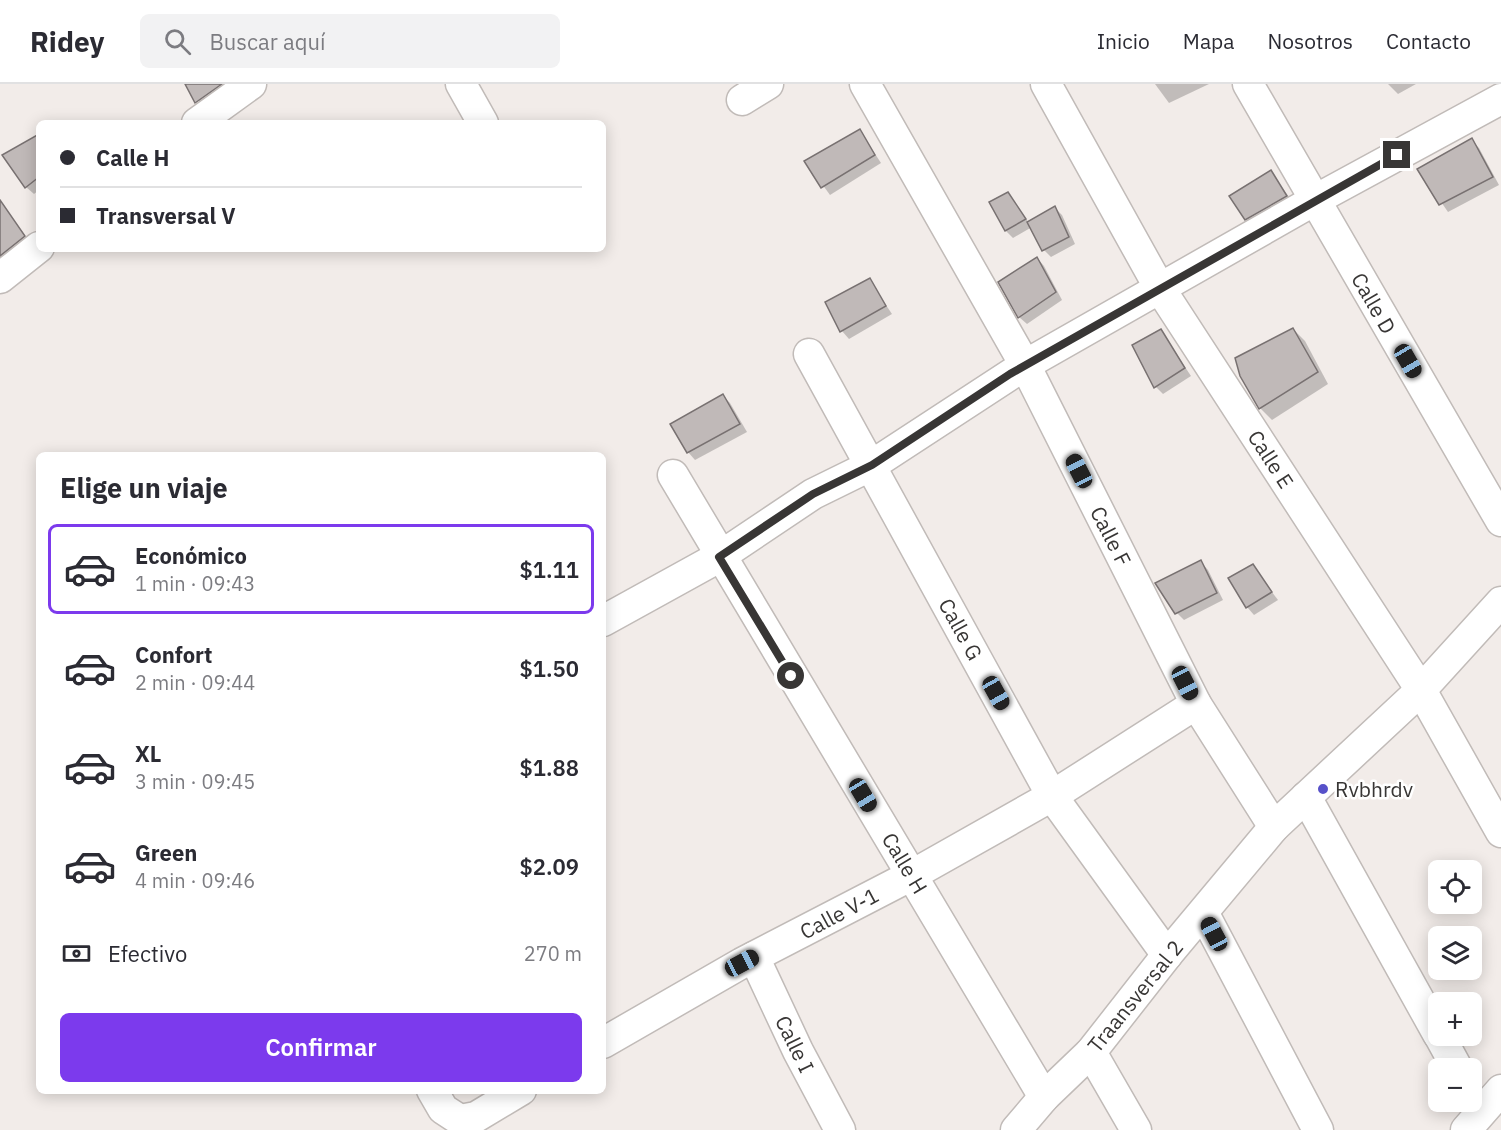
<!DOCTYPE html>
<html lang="es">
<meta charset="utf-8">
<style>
:root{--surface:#fff;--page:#f2f2f3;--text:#2b2b33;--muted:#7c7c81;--line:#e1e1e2;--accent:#7c3aed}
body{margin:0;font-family:"IBM Plex Sans",sans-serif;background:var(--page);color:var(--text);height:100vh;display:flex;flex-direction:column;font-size:22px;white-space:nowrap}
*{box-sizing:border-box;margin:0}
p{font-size:20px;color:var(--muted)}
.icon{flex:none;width:33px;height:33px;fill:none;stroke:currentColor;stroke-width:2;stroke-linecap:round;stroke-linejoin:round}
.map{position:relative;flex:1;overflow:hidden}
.side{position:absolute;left:36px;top:368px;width:570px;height:642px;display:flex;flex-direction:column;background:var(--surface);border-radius:9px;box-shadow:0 3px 15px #0003}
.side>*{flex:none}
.banner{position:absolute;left:36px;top:36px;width:570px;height:132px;border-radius:9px;box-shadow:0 3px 15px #0003;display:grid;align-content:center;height:132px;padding:0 24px;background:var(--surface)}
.tools{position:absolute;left:1428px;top:776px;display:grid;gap:12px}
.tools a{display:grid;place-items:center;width:54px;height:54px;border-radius:9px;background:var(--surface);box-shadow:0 3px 15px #0003;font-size:30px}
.end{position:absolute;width:27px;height:27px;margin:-14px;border:8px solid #383635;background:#fff;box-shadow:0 0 0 3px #fff}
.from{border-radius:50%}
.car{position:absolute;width:18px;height:36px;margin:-18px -9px;border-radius:8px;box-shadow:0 0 4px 2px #0007;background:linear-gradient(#222 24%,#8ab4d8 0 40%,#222 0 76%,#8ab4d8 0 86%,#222 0)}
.banner b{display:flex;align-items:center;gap:21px;height:57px;font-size:22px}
.banner b+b{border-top:2px solid var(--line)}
.banner i{width:15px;height:15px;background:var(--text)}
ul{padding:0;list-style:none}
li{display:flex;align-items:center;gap:18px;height:90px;margin:0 12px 9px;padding:0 12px;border:3px solid transparent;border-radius:9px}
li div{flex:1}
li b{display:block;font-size:22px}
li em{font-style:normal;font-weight:600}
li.selected{border-color:var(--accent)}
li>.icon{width:54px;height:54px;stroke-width:1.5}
h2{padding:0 24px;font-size:27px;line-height:72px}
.pay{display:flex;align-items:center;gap:15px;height:66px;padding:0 24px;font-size:22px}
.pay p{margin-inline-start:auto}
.action{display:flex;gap:12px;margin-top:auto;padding:12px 24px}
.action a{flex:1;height:69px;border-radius:9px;background:var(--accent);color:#fff;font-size:24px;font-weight:600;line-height:69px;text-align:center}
header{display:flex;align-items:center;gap:36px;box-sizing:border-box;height:84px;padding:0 30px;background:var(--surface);border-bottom:2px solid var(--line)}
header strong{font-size:28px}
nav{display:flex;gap:33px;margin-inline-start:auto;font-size:21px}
.search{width:420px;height:54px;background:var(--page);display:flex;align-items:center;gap:15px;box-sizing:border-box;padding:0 21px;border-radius:9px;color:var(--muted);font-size:22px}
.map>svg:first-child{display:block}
.shadow{fill:#0003}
.building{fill:#c0b9b8;stroke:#787171;stroke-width:1.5}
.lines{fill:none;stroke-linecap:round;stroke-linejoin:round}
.minor-casing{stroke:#c1bbb8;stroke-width:33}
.minor{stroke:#fff;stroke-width:30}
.route{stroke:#383635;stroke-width:8}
.poi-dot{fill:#5751c9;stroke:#fff;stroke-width:2}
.labels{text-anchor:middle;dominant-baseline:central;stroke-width:5;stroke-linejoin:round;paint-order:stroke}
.street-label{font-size:21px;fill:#383635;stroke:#fff}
.poi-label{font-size:21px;fill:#383635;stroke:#fff;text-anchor:start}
</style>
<header>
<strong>Ridey</strong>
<div class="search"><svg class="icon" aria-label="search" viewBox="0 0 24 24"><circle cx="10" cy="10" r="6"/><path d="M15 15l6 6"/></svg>Buscar aquí</div>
<nav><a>Inicio</a><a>Mapa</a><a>Nosotros</a><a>Contacto</a></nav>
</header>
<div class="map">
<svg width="1501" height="1046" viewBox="0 0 1501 1046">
<rect width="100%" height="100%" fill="#f2ece9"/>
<g class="shadow">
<path d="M187,0H239L204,25Z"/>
<path d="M1155,0H1209L1169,19Z"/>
<path d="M1388,0H1416L1398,10Z"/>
<path d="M860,47L881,79L830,111L806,78Z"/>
<path d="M39,51V106L34,110L26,103Z"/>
<path d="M1471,56L1479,64L1499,101L1448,128L1419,86Z"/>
<path d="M1271,88L1294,120L1253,143L1246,135Z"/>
<path d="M1008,110L1029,139L1055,124L1062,131L1075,160L1051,173L1044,166L1032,143L1013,154L1006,147L991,119Z"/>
<path d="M4,123L31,160L0,185V127Z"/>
<path d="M1037,174L1044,182L1062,216L1027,240L1019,233Z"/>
<path d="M869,196L892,230L849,255L842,247L827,218Z"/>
<path d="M1293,245L1305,257L1328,300L1272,336L1260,324Z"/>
<path d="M1161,247L1191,292L1163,310L1156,303Z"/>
<path d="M722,311L730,319L747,348L695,376L688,368Z"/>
<path d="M1201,478L1208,486L1223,516L1184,536L1177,529Z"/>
<path d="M1252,482L1278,516L1254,531L1247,523Z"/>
</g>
<g class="building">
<path d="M185,0H222L195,19Z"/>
<path d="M860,45L875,71L821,104L804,77Z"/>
<path d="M39,50V93L25,104L2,71Z"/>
<path d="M1472,54L1493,93L1439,121L1417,85Z"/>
<path d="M1271,86L1287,112L1245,136L1229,112Z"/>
<path d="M1008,108L1026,135L1005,147L989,118Z"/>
<path d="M0,116L25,152L0,172Z"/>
<path d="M1055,122L1069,153L1042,167L1027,138Z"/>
<path d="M1037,173L1056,208L1018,234L998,198Z"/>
<path d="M870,194L886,222L840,248L825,218Z"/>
<path d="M1293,244L1318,288L1259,325L1240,292L1235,274Z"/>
<path d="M1161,245L1185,284L1154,304L1132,261Z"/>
<path d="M723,310L740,340L687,369L670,340Z"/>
<path d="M1201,476L1217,509L1175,530L1155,499Z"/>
<path d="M1253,480L1272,508L1246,524L1228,494Z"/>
</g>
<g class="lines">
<g class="minor-casing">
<g id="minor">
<path d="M461,0L483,39"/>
<path d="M865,0L1025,281L1196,620L1274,743"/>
<path d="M1046,0L1159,203L1421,606L1501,748"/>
<path d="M1248,0L1501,437"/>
<path d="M742,16L768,0"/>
<path d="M197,39L251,0"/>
<path d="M0,194L39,163"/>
<path d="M809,270L1052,712L1167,871"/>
<path d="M673,391L1044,1013"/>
<path d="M603,537L719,473L813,410L872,381L1025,281L1315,116L1501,15"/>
<path d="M1306,713L1438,950"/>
<path d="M1204,830L1318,1046"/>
<path d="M754,873L798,967L840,1046"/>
<path d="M1439,951L1457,984"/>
<path d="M603,959L742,879L912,791L1052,712L1196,620"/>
<path d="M1091,968L1136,1046"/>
<path d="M432,1006L443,1025L460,1036L476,1033L521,1006"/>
<path d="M1016,1046L1044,1013L1091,968L1167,871L1274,743L1421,606L1501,518"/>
<path d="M1466,1046L1501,1006"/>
</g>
</g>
<use href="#minor" class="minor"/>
</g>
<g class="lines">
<path class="route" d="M791,592L719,473L813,410L872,381L1010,290L1397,71"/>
</g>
<circle class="poi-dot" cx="1323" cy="705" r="6"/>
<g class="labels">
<g class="street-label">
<text transform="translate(1374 219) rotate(60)">Calle D</text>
<text transform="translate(1271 375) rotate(57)">Calle E</text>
<text transform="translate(1111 452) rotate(63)">Calle F</text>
<text transform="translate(961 545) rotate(61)">Calle G</text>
<text transform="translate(905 779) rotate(59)">Calle H</text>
<text transform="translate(839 829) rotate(-28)">Calle V-1</text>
<text transform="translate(1135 912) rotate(-51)">Traansversal 2</text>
<text transform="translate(795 960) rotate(64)">Calle I</text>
</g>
<g class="poi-label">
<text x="1335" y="705">Rvbhrdv</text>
</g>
</g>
</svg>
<div class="tools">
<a><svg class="icon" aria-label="locate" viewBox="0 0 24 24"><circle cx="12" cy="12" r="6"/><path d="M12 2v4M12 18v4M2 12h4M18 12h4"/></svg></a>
<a><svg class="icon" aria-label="layers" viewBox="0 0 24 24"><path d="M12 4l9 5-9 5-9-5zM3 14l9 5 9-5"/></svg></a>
<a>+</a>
<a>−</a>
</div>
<i class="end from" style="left:791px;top:592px"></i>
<i class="end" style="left:1397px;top:71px"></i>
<i class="car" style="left:1408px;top:277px;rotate:150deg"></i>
<i class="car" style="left:1079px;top:387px;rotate:333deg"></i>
<i class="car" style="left:1185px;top:599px;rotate:153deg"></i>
<i class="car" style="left:996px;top:609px;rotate:151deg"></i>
<i class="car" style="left:863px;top:711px;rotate:149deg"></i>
<i class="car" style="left:1214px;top:850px;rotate:332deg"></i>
<i class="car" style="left:742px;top:879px;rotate:62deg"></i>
<div class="banner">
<b><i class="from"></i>Calle H</b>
<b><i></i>Transversal V</b>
</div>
<section class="side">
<h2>Elige un viaje</h2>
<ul>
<li class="selected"><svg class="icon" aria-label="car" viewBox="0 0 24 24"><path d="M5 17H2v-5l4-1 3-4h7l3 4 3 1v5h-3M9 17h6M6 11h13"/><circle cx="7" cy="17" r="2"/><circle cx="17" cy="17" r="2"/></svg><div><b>Económico</b><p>1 min · 09:43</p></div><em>$1.11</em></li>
<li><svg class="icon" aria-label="car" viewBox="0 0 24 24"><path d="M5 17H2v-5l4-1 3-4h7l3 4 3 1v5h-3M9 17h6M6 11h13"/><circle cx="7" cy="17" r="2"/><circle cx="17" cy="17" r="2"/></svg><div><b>Confort</b><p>2 min · 09:44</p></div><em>$1.50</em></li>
<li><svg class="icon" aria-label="car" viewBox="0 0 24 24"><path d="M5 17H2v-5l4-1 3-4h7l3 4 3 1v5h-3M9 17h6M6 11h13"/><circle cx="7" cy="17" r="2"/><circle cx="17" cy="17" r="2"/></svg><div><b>XL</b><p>3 min · 09:45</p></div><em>$1.88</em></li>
<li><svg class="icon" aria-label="car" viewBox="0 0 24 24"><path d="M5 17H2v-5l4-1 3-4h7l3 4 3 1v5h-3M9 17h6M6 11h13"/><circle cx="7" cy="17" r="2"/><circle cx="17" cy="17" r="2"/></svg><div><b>Green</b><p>4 min · 09:46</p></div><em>$2.09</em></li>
</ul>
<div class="pay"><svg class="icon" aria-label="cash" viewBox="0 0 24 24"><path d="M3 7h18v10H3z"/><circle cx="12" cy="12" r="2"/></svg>Efectivo<p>270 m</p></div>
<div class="action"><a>Confirmar</a></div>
</section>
</div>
